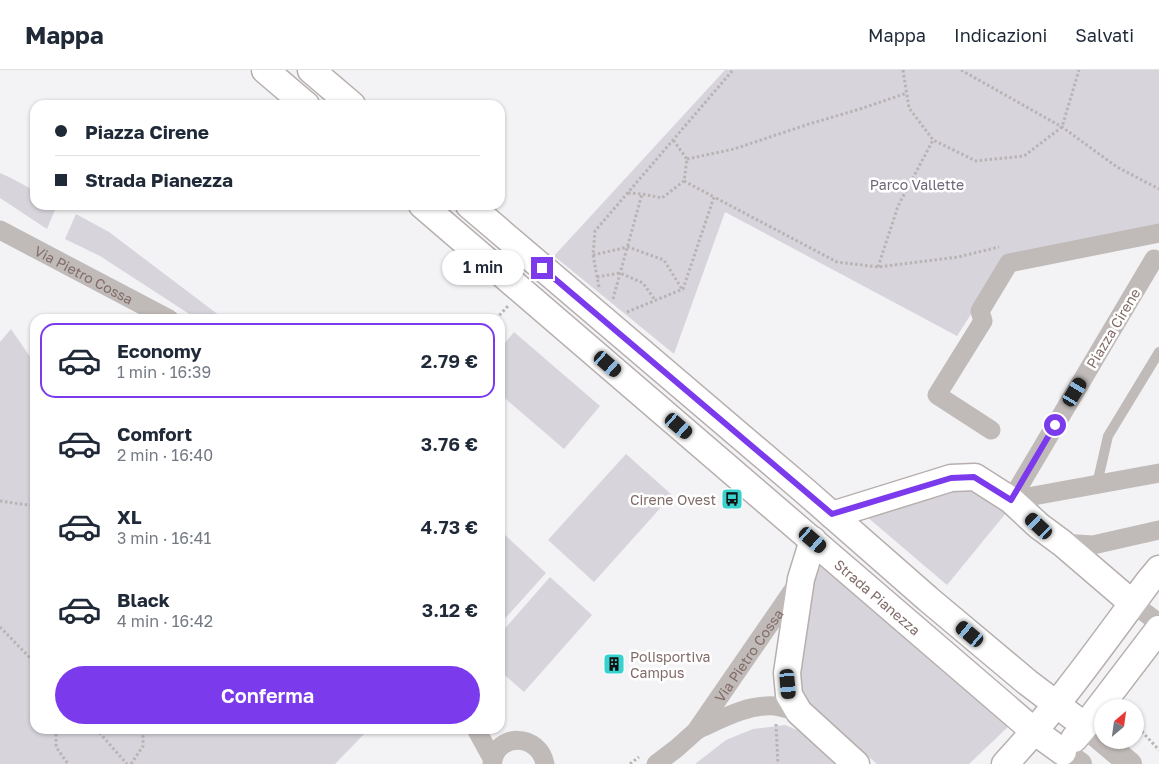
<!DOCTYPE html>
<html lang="it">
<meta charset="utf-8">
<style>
:root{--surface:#fff;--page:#f6f6f7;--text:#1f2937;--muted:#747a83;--line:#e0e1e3;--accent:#7c3aed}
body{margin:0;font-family:"Golos Text",sans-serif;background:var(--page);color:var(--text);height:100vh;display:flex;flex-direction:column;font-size:19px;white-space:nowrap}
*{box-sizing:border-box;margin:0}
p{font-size:16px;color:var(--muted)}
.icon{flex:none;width:28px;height:28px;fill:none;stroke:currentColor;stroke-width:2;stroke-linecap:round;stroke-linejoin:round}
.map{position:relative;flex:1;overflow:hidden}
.drawer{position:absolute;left:30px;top:244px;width:475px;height:420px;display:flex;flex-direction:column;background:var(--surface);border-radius:15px;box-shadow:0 1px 4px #0004}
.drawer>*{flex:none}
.hud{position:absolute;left:30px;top:30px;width:475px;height:110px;border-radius:15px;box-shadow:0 1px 4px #0004;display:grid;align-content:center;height:110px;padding:0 25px;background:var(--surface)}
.needle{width:32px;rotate:29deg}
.tools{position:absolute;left:1094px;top:629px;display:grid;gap:10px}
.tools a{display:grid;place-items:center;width:50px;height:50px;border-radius:50%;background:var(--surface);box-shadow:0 1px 4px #0004;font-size:25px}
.end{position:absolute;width:22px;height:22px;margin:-11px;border:6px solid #7c3aed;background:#fff;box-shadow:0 0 0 2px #fff}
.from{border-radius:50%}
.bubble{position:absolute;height:35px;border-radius:18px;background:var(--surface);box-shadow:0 1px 4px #0004;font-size:16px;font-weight:600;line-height:35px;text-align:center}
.car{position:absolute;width:15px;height:30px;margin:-15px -8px;border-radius:6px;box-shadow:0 0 4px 1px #0007;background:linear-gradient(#222 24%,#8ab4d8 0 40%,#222 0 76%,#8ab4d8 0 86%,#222 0)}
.hud b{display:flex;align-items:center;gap:18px;height:48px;font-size:19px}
.hud b+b{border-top:1px solid var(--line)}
.hud i{width:12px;height:12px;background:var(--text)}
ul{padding:9px 0 0;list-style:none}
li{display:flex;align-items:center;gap:15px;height:75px;margin:0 10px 8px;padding:0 15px;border:2px solid transparent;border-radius:15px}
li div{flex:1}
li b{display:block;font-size:19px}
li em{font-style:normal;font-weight:600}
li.selected{border-color:var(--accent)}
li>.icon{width:45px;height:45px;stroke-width:1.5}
.primary-button{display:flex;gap:10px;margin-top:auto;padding:10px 25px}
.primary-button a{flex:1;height:58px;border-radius:30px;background:var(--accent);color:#fff;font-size:20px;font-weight:600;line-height:58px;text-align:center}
header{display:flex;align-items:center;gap:30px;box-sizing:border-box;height:70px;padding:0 25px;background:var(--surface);border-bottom:1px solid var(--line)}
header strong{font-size:24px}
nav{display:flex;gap:28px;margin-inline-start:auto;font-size:18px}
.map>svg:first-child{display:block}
.green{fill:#d7d4dc}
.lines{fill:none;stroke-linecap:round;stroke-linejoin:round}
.secondary-casing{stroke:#b7afad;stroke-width:29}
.path{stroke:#b9b4b3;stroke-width:3;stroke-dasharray:2.5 2.5;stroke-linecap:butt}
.service{stroke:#c0bab8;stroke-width:10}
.minor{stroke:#c0bab8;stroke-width:19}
.tertiary{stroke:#c0bab8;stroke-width:24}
.secondary{stroke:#fff;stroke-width:26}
.route{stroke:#7c3aed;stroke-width:6}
.labels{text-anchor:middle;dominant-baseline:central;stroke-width:5;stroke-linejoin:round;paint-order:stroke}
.park-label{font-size:14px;fill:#706678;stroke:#fff}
.street-label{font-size:14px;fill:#816c68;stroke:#fff}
.poi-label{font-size:14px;fill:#816c68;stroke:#fff;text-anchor:end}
</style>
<header>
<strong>Mappa</strong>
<nav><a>Mappa</a><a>Indicazioni</a><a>Salvati</a></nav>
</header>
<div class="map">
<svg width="1159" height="694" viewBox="0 0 1159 694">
<rect width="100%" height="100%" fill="#f3f3f6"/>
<g class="green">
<path d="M725,0H1159V157L1007,188L957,266L725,142L674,284L554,186Z"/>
<path d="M0,103L11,108L35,121V135H57L47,159L0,128Z"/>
<path d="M76,144L109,162L224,249H197L100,186L65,169Z"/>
<path d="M11,259L35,294V659H369L335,694H0V272Z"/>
<path d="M514,262L600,336L564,379L500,324V279Z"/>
<path d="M626,384L672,425L594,512L548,470Z"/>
<path d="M958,416H973L1006,443L947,515L866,446Z"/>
<path d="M504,464L546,503L500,554V469Z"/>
<path d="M819,489L1010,655L969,694H877L809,635L799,614L798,588Z"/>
<path d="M550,507L592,545L524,622L500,601V564Z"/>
<path d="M785,655L802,662L839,694H695L726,670L753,659Z"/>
</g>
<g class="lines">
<g class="secondary-casing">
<g id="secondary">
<path d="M265,0L306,35"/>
<path d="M311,0L352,35"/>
<path id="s3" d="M422,135L1034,661L1063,682"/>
<path d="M469,135L806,422L928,529L1027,612L1085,656"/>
<path d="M832,445L951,408L975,407L1011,430L1039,456L1062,473L1132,533"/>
<path d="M813,470L801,509L787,603L789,625L799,642L856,694"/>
<path d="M1074,669L1085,656L1159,559"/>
<path d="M1005,694C1058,637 1103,573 1149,511L1159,499"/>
</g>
</g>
<g class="path">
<path d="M903,0L909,38L933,70L976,91L1024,86L1062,57L1079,0"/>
<path d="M961,0L1062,57L1117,97L1159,119"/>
<path d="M687,89L734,79L809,54L860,39L907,23"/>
<path d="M684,111L714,127"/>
<path d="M628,123L642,124L662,128L684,111L687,89L673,70"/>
<path d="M593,185L628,177L664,190L682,219"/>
<path d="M878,197L898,136L933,70"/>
<path d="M597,207L620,203L643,213L655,230"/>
<path d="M599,217L593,185L595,161L733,0"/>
<path d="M613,229L642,124"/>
<path d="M627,242L683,219L714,127L837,192L878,197L958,187L999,177"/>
<path d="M496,249L508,236"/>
<path d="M0,431L35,436"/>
<path d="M0,557L35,593"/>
<path d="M776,654L778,694"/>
<path d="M1135,654L1159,680"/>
<path d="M56,659V677L68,694"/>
<path d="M96,659L127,694"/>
<path d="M131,694L143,676V659"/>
<path d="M630,694L639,687"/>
</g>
<path class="service" d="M1097,414L1108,366L1159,282"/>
<g class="minor">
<path id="s1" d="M0,160L169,249"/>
<path d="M991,360L937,325L983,251L980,241L1009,193L1159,163"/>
<path d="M1011,430L1154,189"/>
<path d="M1011,430L1159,403"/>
<path d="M1062,473L1093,475L1159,460"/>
<path d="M1132,533L1159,553"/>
<path d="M476,659L493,690"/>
<path d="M699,659C723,648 748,634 775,636C783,637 791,640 799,642"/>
<path d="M492,694C496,662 539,663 545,694"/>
<path id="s2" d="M656,694L677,678L696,661L798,513"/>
</g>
<g class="tertiary">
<path d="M1085,656L1130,694"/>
<path d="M1063,682L1080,694"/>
</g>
<use href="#secondary" class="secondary"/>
</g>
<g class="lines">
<path class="route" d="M542,198L832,444L951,408L974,407L1011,430L1055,355"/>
</g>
<defs>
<g id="bus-square" transform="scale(1.125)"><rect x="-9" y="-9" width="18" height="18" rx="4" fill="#37d2ce" stroke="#fff"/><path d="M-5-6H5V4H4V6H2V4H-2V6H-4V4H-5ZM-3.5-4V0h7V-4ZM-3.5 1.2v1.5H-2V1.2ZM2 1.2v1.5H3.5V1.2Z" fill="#111"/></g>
<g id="building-square" transform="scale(1.125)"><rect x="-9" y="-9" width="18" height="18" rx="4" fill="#37d2ce" stroke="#fff"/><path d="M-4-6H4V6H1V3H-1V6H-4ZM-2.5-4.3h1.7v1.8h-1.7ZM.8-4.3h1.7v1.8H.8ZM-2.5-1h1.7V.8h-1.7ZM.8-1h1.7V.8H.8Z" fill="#111"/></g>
</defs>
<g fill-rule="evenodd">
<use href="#bus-square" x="732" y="429"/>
<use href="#building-square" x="614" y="594"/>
</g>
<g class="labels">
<g class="park-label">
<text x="917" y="114">Parco Vallette</text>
</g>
<g class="street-label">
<text stroke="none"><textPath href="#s1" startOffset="95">Via Pietro Cossa</textPath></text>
<text transform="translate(1113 258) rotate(-59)">Piazza Cirene</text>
<text stroke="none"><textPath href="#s3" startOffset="601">Strada Pianezza</textPath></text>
<text stroke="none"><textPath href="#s2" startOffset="144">Via Pietro Cossa</textPath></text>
</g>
<g class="poi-label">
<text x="716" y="429">Cirene Ovest</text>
<text x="630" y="586" text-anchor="start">Polisportiva<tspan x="630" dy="16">Campus</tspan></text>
</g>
</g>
</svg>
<div class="tools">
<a><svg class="needle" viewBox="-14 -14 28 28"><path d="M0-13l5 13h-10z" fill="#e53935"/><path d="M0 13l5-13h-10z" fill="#747a83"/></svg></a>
</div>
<i class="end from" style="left:1055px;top:355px"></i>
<i class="end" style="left:542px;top:198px"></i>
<div class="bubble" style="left:442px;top:180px;width:82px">1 min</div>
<i class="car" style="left:608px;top:294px;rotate:131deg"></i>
<i class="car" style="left:1075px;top:322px;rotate:31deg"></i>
<i class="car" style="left:679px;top:356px;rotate:131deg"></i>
<i class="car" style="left:1039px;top:456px;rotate:313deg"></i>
<i class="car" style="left:813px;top:470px;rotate:131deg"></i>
<i class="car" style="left:970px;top:564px;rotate:310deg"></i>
<i class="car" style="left:788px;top:614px;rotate:175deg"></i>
<div class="hud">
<b><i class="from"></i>Piazza Cirene</b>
<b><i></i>Strada Pianezza</b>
</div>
<section class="drawer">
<ul>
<li class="selected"><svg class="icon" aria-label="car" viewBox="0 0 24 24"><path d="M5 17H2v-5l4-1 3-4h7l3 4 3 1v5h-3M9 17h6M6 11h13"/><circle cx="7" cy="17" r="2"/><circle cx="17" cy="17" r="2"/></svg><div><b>Economy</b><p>1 min · 16:39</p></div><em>2.79 €</em></li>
<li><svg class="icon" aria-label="car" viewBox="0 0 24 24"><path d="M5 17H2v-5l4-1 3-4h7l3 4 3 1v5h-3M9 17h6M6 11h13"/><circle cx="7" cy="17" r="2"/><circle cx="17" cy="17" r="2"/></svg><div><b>Comfort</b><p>2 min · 16:40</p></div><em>3.76 €</em></li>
<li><svg class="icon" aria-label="car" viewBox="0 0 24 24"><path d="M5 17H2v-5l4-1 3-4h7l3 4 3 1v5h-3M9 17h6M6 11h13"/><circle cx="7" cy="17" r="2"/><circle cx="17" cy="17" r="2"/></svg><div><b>XL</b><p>3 min · 16:41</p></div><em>4.73 €</em></li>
<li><svg class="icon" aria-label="car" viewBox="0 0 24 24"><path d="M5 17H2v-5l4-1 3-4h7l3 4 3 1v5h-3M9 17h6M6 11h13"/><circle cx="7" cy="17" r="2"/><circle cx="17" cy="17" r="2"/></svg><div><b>Black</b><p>4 min · 16:42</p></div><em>3.12 €</em></li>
</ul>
<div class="primary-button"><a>Conferma</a></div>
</section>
</div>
